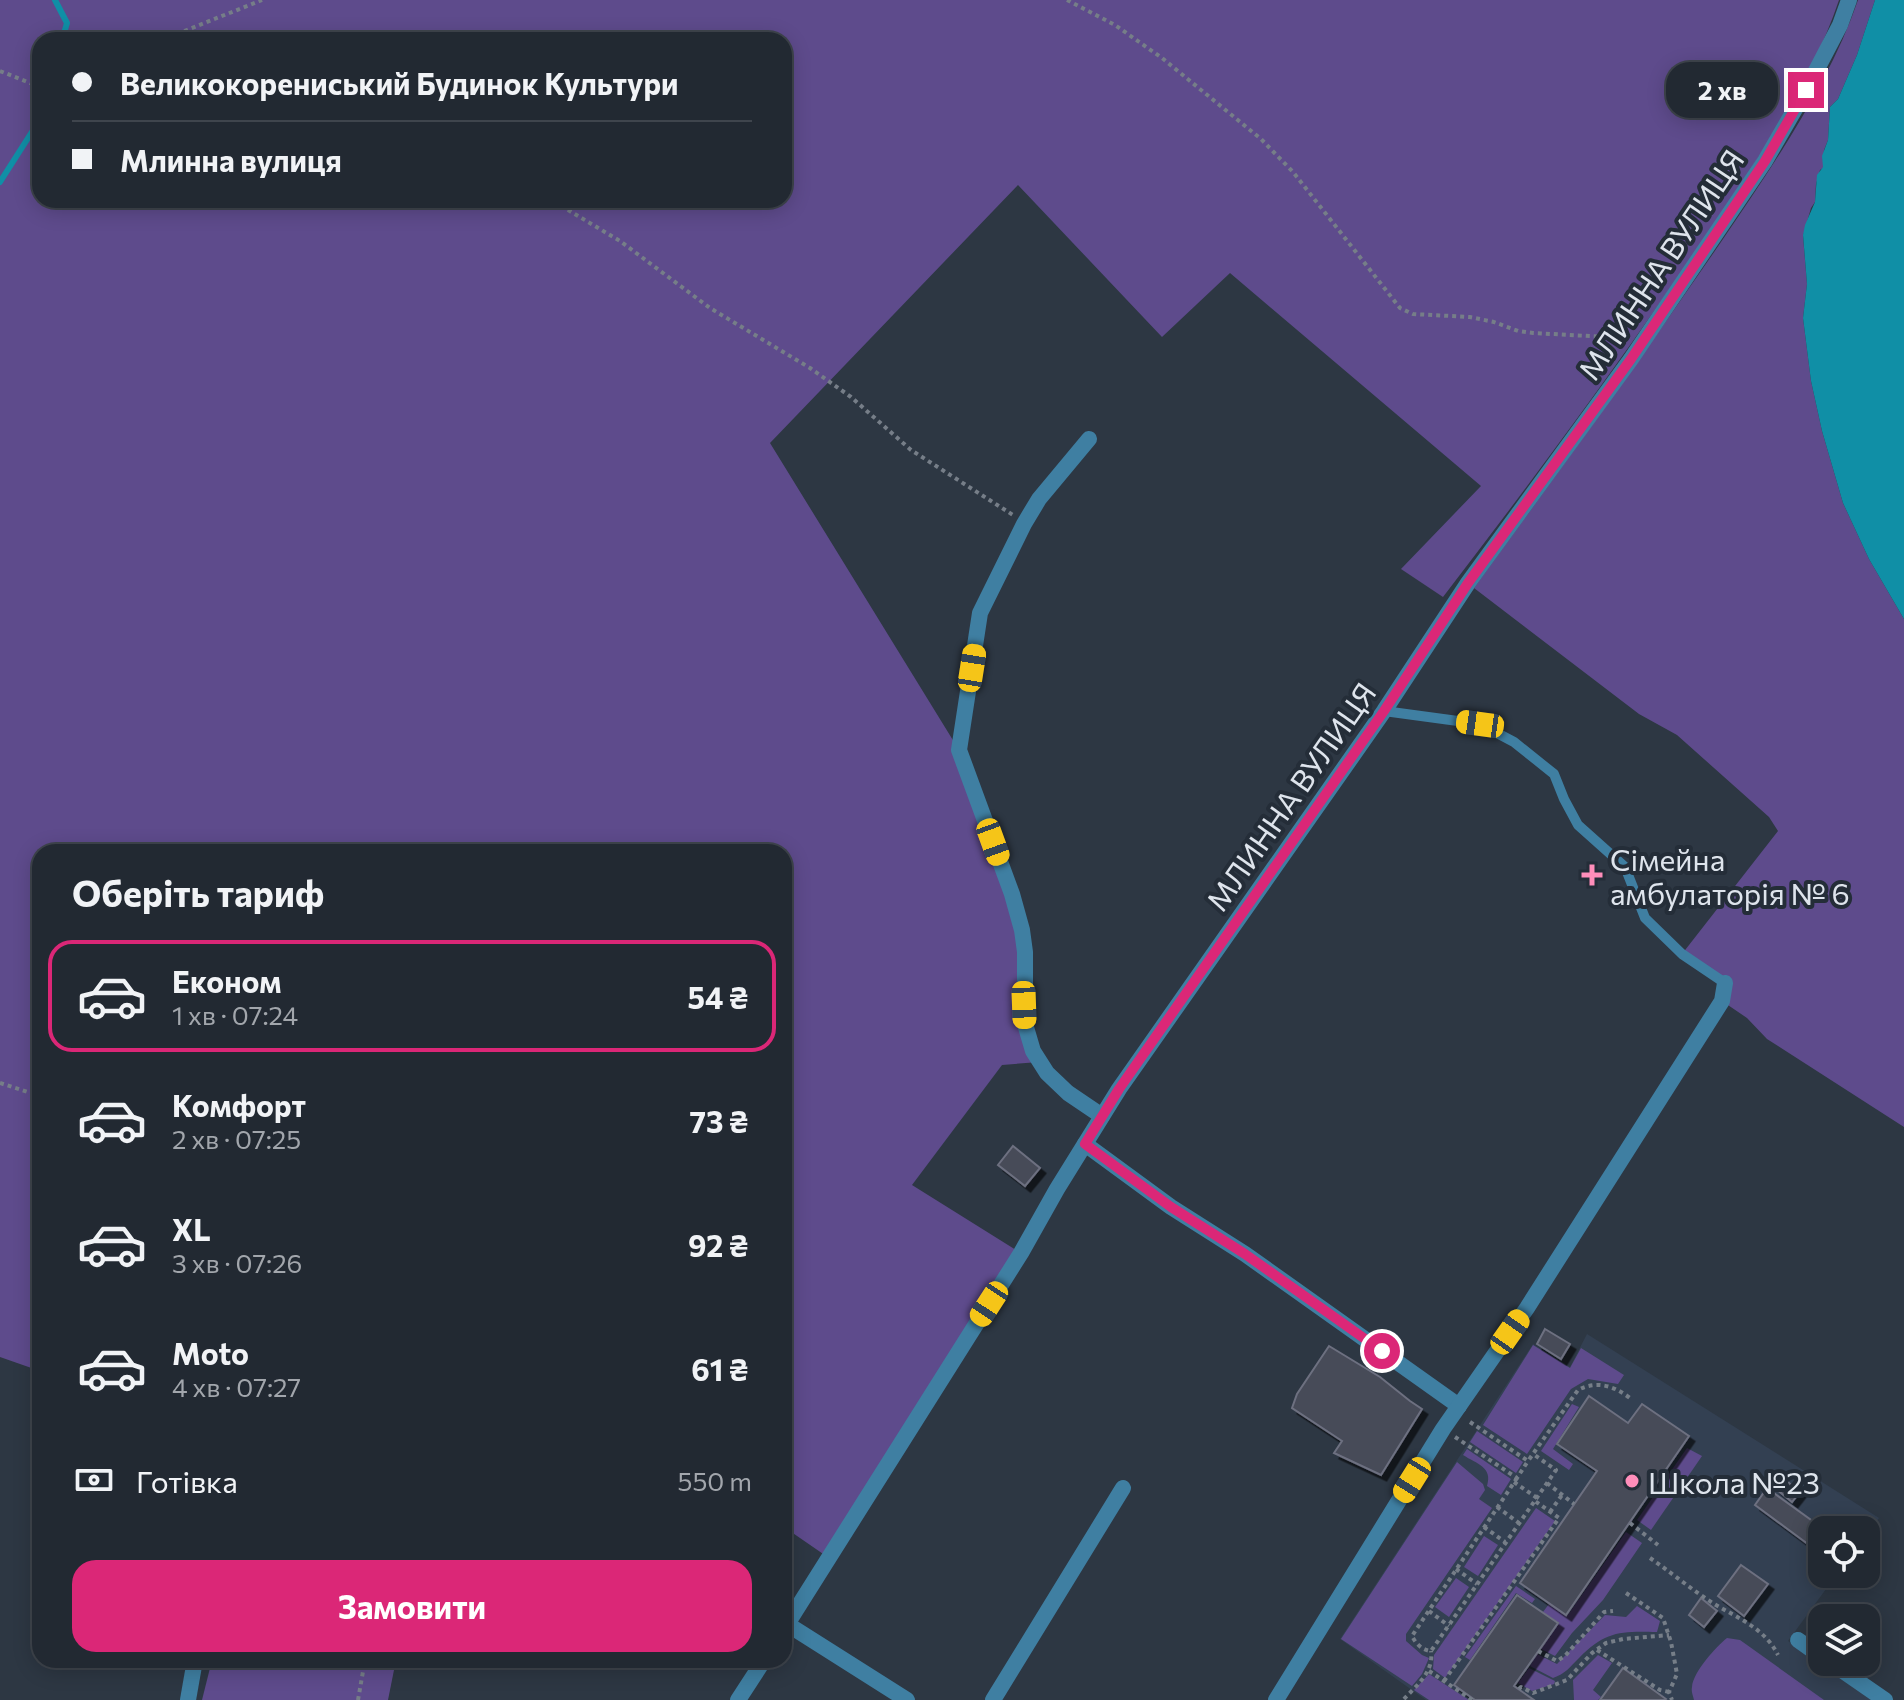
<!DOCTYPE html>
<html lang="uk">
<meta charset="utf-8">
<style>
:root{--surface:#222932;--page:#2e353e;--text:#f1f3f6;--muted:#a2a6ac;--line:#3f454d;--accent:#db2777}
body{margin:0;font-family:Commissioner,sans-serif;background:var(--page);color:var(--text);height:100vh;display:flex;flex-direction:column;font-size:30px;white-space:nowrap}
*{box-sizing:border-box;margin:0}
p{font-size:26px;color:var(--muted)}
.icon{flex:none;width:44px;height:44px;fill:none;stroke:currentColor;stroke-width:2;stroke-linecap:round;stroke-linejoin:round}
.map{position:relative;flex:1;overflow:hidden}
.sheet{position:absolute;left:32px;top:844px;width:760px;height:824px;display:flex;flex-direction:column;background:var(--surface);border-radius:24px;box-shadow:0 4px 20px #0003,0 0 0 2px var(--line)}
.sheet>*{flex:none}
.hud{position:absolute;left:32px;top:32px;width:760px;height:176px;border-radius:24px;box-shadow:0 4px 20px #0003,0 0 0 2px var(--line);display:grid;align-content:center;height:176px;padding:0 40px;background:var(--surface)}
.fabs{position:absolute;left:1808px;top:1516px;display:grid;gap:16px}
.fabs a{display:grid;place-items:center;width:72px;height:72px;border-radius:16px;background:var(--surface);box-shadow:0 4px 20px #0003,0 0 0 2px var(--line);font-size:40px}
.end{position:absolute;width:36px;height:36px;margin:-18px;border:10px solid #db2777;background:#fff;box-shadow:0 0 0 4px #fff}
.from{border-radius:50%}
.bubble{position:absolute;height:56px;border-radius:24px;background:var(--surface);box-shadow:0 4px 20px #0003,0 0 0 2px var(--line);font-size:26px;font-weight:700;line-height:56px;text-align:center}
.car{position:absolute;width:24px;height:48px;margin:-24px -12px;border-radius:10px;box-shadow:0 0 6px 2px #0007;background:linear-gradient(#f5c518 24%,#345 0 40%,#f5c518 0 76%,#345 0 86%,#f5c518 0)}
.hud b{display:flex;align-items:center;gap:28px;height:76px;font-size:30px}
.hud b+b{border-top:2px solid var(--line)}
.hud i{width:20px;height:20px;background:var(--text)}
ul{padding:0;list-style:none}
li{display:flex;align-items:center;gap:24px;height:112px;margin:0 16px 12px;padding:0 24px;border:4px solid transparent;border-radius:24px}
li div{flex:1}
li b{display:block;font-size:30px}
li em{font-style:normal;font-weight:700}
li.on{border-color:var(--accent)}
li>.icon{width:72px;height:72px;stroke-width:1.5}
h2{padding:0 40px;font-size:36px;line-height:96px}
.pay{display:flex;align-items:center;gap:20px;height:88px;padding:0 40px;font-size:30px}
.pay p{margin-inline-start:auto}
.action{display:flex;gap:16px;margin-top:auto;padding:16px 40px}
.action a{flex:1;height:92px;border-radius:24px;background:var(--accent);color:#fff;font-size:32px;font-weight:700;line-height:92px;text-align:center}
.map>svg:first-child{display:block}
.built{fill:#334052}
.green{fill:#5e4b8c;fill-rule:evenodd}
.water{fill:#108fa6}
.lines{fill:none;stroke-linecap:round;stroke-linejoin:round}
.stream{stroke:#108fa6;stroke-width:6}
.building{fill:#474b59;stroke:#6d7080;stroke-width:2;filter:url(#shadow)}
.path{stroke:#767e88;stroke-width:4;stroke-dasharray:4 4;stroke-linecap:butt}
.service{stroke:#3f7fa2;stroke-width:10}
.minor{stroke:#3f7fa2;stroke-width:16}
.route{stroke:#db2777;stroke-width:10}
.poi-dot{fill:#ff8eba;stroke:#242d38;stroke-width:3}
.labels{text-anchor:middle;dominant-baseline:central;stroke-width:8;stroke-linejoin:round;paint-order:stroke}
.street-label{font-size:30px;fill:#dee4ec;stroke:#242d38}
.poi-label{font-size:30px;fill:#dee4ec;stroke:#242d38;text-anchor:start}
</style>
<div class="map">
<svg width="1904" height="1700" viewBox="0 0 1904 1700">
<defs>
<filter id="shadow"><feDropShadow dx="5.5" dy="5.5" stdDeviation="0" flood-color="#0009"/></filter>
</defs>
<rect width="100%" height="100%" fill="#2d3743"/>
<path class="built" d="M1587,1334L1879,1518L1866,1535V1530H1822V1574H1837L1788,1641L1876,1700H1426L1340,1639L1533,1344L1570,1367Z"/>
<g class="green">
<path d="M0,0H1839C1810,87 1752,167 1701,243C1619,364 1532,481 1443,597L1401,569L1481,486L1230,273L1162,337L1018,185L770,443L959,750L1012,894L1024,1005L1039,1062L1002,1065L912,1185L1021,1253L829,1558L784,1527V852H40V1371L0,1357ZM40,40H784V200H40Z"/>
<path d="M1858,0H1875L1857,55L1838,99L1830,107L1828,140L1824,150L1823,168L1820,170L1816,184L1815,202L1811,208L1803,236L1807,284L1803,318L1811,381L1822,431L1843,503L1869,559L1904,619V1127L1767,1039L1747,1018L1722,1001L1724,983L1682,954L1778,831L1769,817L1677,735L1639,714L1474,588C1557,474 1641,359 1721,242C1771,168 1829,85 1858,0Z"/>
<path d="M1533,1345L1570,1368L1581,1348L1624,1375L1618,1384L1588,1379L1571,1389L1527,1454L1483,1425Z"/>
<path d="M1572,1404L1579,1407L1553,1449L1573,1464L1569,1470L1541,1451Z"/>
<path d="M1477,1431L1523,1462L1516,1473L1470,1442Z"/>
<path d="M1687,1448L1702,1456L1651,1530L1637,1520Z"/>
<path d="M1467,1449L1511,1479L1501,1495L1487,1486C1493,1467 1477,1464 1463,1455Z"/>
<path d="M1457,1462L1483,1484L1485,1490L1479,1499L1492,1508L1406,1634V1641L1422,1655L1429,1658L1422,1674L1412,1686L1341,1639Z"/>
<path d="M1536,1508L1555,1521L1445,1678L1433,1669L1434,1655Z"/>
<path d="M1626,1532L1642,1543L1603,1600L1572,1633L1555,1656L1541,1649L1559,1623L1543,1612L1549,1604L1567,1616Z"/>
<path d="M1484,1536L1498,1545L1478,1576L1464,1567Z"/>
<path d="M1456,1578L1469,1587L1449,1617L1435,1607Z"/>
<path d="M1516,1586L1535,1599L1532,1603L1516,1593L1470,1660L1465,1657Z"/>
<path d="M1637,1606L1660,1621L1657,1632C1621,1631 1605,1631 1579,1658C1570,1667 1565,1674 1553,1678L1530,1666L1537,1654L1557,1664L1605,1615L1626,1617Z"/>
<path d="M1727,1638L1740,1640L1824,1700H1694C1693,1695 1691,1692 1692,1687C1693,1672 1716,1647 1727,1638Z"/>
<path d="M1598,1655L1612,1663L1593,1690L1601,1697L1598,1700H1574L1573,1680Z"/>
<path d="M212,1660H396L388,1700H202Z"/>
<path d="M1529,1668L1555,1681L1554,1684L1532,1691L1518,1683Z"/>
<path d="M1429,1674L1469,1700H1429L1414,1690Z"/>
</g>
<path class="water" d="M1875,0H1904V619L1869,559L1843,503L1822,431L1811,381L1803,318L1807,284L1803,235L1805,225L1815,202L1817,175L1823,167L1822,156L1828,140L1830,107L1838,99L1857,55Z"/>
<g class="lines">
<g class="stream">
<path d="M55,0L67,23L62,40"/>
<path d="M0,182L37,124L40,115"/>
</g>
</g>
<g class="building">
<path d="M1013,1146L1040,1168L1025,1186L998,1165Z"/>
<path d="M1545,1329L1570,1344L1561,1359L1537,1344Z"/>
<path d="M1329,1346L1380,1377L1410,1401L1422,1409L1381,1475L1334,1453L1342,1441L1292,1408L1297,1394Z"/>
<path d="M1589,1396L1628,1423L1642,1404L1689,1436L1566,1615L1520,1583L1597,1471L1557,1444Z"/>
<path d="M1783,1478L1800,1492L1792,1502L1775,1488Z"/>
<path d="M1767,1488L1825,1530H1822V1550L1820,1553L1755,1505Z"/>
<path d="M1741,1565L1768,1584L1744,1616L1718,1596Z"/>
<path d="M1517,1595L1558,1623L1514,1686L1534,1700H1475L1454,1685Z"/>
<path d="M1701,1598L1717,1611L1704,1627L1689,1615Z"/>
<path d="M1623,1668L1666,1699L1665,1700H1600Z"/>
</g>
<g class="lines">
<g class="path">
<path d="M1067,0L1115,25L1162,58L1261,139L1293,172L1400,308L1413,314L1470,317L1494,322L1518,331L1533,333L1626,338"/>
<path d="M162,40L262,0"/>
<path d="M0,71L40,87"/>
<path d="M546,200L563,207L620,241L710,308L810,368L851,397L911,450L1013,515"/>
<path d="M0,1083L40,1096"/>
<path d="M1470,1422L1528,1461L1578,1390C1597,1380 1614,1386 1630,1398"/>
<path d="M1455,1437L1517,1478L1528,1461"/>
<path d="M1517,1478L1412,1636C1416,1644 1422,1650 1431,1651L1556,1470L1533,1454"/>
<path d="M1514,1482L1537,1498"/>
<path d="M1547,1483L1574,1504"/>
<path d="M1497,1507L1519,1523"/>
<path d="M1550,1512L1562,1495"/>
<path d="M1630,1523L1658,1545"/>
<path d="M1484,1527L1505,1542"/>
<path d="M1650,1558C1672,1573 1693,1591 1716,1605C1740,1619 1765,1629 1778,1655"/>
<path d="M1456,1569L1477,1584"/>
<path d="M1626,1593L1663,1618L1671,1642L1677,1674L1669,1692L1672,1700"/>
<path d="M1429,1611L1449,1626"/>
<path d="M1597,1650L1660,1690L1669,1692"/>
<path d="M1538,1651L1557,1661L1565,1656L1604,1612L1613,1611"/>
<path d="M1429,1671L1472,1700"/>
<path d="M1444,1681L1559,1518L1535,1501"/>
<path d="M1519,1689L1521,1687L1533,1693L1567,1680L1592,1653L1606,1643L1623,1639L1669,1635"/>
<path d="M1404,1699C1417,1685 1434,1672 1431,1651"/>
<path d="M358,1700L365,1660"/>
</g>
<path class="service" d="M1384,711L1480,724L1514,742L1554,774L1564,799L1578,825L1625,867L1645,918L1682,954L1725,983"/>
<g class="minor">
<path d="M1089,439L1039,499L1024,524L980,613L959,750L1012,894L1022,930L1025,952V1024L1033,1051L1047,1073L1068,1093L1102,1116"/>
<path d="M1085,1144L1171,1207L1245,1254L1459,1406"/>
<path d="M787,1624L907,1700"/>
<path d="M784,1629L1021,1253L1057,1189L1119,1089L1384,711L1468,583L1631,359L1765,161L1806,90L1840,25L1849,0"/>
<path d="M1798,1640L1822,1657"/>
<path d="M1830,1662L1885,1700"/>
<path d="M188,1700L195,1660"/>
<path d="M738,1700L764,1660"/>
<path d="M993,1700L1123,1488"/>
<path d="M1276,1700L1443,1429L1527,1308L1722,1001L1725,983"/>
</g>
</g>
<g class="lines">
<path class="route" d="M1382,1351L1245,1254L1171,1207L1085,1144L1119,1089L1384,711L1468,583L1631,359L1765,161L1806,90"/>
</g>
<g class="poi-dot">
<path d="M1588 863h8v8h8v8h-8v8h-8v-8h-8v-8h8z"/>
<circle cx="1632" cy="1481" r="8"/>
</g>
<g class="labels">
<g class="street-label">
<text transform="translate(1660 264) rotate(-56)">МЛИННА ВУЛИЦЯ</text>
<text transform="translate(1290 796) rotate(-55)">МЛИННА ВУЛИЦЯ</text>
</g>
<g class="poi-label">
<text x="1610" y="858">Сімейна<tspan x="1610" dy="34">амбулаторія № 6</tspan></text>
<text x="1648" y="1481">Школа №23</text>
</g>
</g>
</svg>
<div class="fabs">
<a><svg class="icon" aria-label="locate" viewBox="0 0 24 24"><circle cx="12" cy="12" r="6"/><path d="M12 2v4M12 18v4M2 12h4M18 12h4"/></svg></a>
<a><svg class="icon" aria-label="layers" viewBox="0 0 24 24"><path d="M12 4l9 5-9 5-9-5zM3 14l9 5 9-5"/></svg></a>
</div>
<i class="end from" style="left:1382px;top:1351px"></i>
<i class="end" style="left:1806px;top:90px"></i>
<div class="bubble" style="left:1666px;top:62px;width:112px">2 хв</div>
<i class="car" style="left:972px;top:668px;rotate:9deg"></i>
<i class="car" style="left:1480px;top:724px;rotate:278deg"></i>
<i class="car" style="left:993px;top:842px;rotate:160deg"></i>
<i class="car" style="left:1024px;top:1005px;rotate:178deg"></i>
<i class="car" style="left:989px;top:1304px;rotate:213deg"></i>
<i class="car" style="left:1510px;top:1332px;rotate:35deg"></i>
<i class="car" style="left:1412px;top:1480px;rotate:212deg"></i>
<div class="hud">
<b><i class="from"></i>Великокорениський Будинок Культури</b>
<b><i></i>Млинна вулиця</b>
</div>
<section class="sheet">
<h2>Оберіть тариф</h2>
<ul>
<li class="on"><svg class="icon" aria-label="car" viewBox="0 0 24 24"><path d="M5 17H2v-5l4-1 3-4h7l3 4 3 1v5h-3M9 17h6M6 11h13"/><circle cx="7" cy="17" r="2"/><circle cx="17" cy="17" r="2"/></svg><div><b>Економ</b><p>1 хв · 07:24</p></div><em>54 ₴</em></li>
<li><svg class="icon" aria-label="car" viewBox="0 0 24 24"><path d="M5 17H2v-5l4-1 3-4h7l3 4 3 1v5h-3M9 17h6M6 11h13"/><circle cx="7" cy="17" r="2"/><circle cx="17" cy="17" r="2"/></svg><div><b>Комфорт</b><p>2 хв · 07:25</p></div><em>73 ₴</em></li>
<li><svg class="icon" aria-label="car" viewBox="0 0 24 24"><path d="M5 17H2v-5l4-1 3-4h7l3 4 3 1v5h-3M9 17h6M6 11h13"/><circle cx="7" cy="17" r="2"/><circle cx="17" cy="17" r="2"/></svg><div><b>XL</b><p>3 хв · 07:26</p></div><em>92 ₴</em></li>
<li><svg class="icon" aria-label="car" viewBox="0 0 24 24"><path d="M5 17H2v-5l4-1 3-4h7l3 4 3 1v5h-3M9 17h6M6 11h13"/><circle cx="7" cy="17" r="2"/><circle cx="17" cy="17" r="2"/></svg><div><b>Moto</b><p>4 хв · 07:27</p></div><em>61 ₴</em></li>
</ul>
<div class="pay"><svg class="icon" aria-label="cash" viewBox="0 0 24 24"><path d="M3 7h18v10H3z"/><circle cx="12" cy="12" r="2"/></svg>Готівка<p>550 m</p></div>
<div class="action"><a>Замовити</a></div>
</section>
</div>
